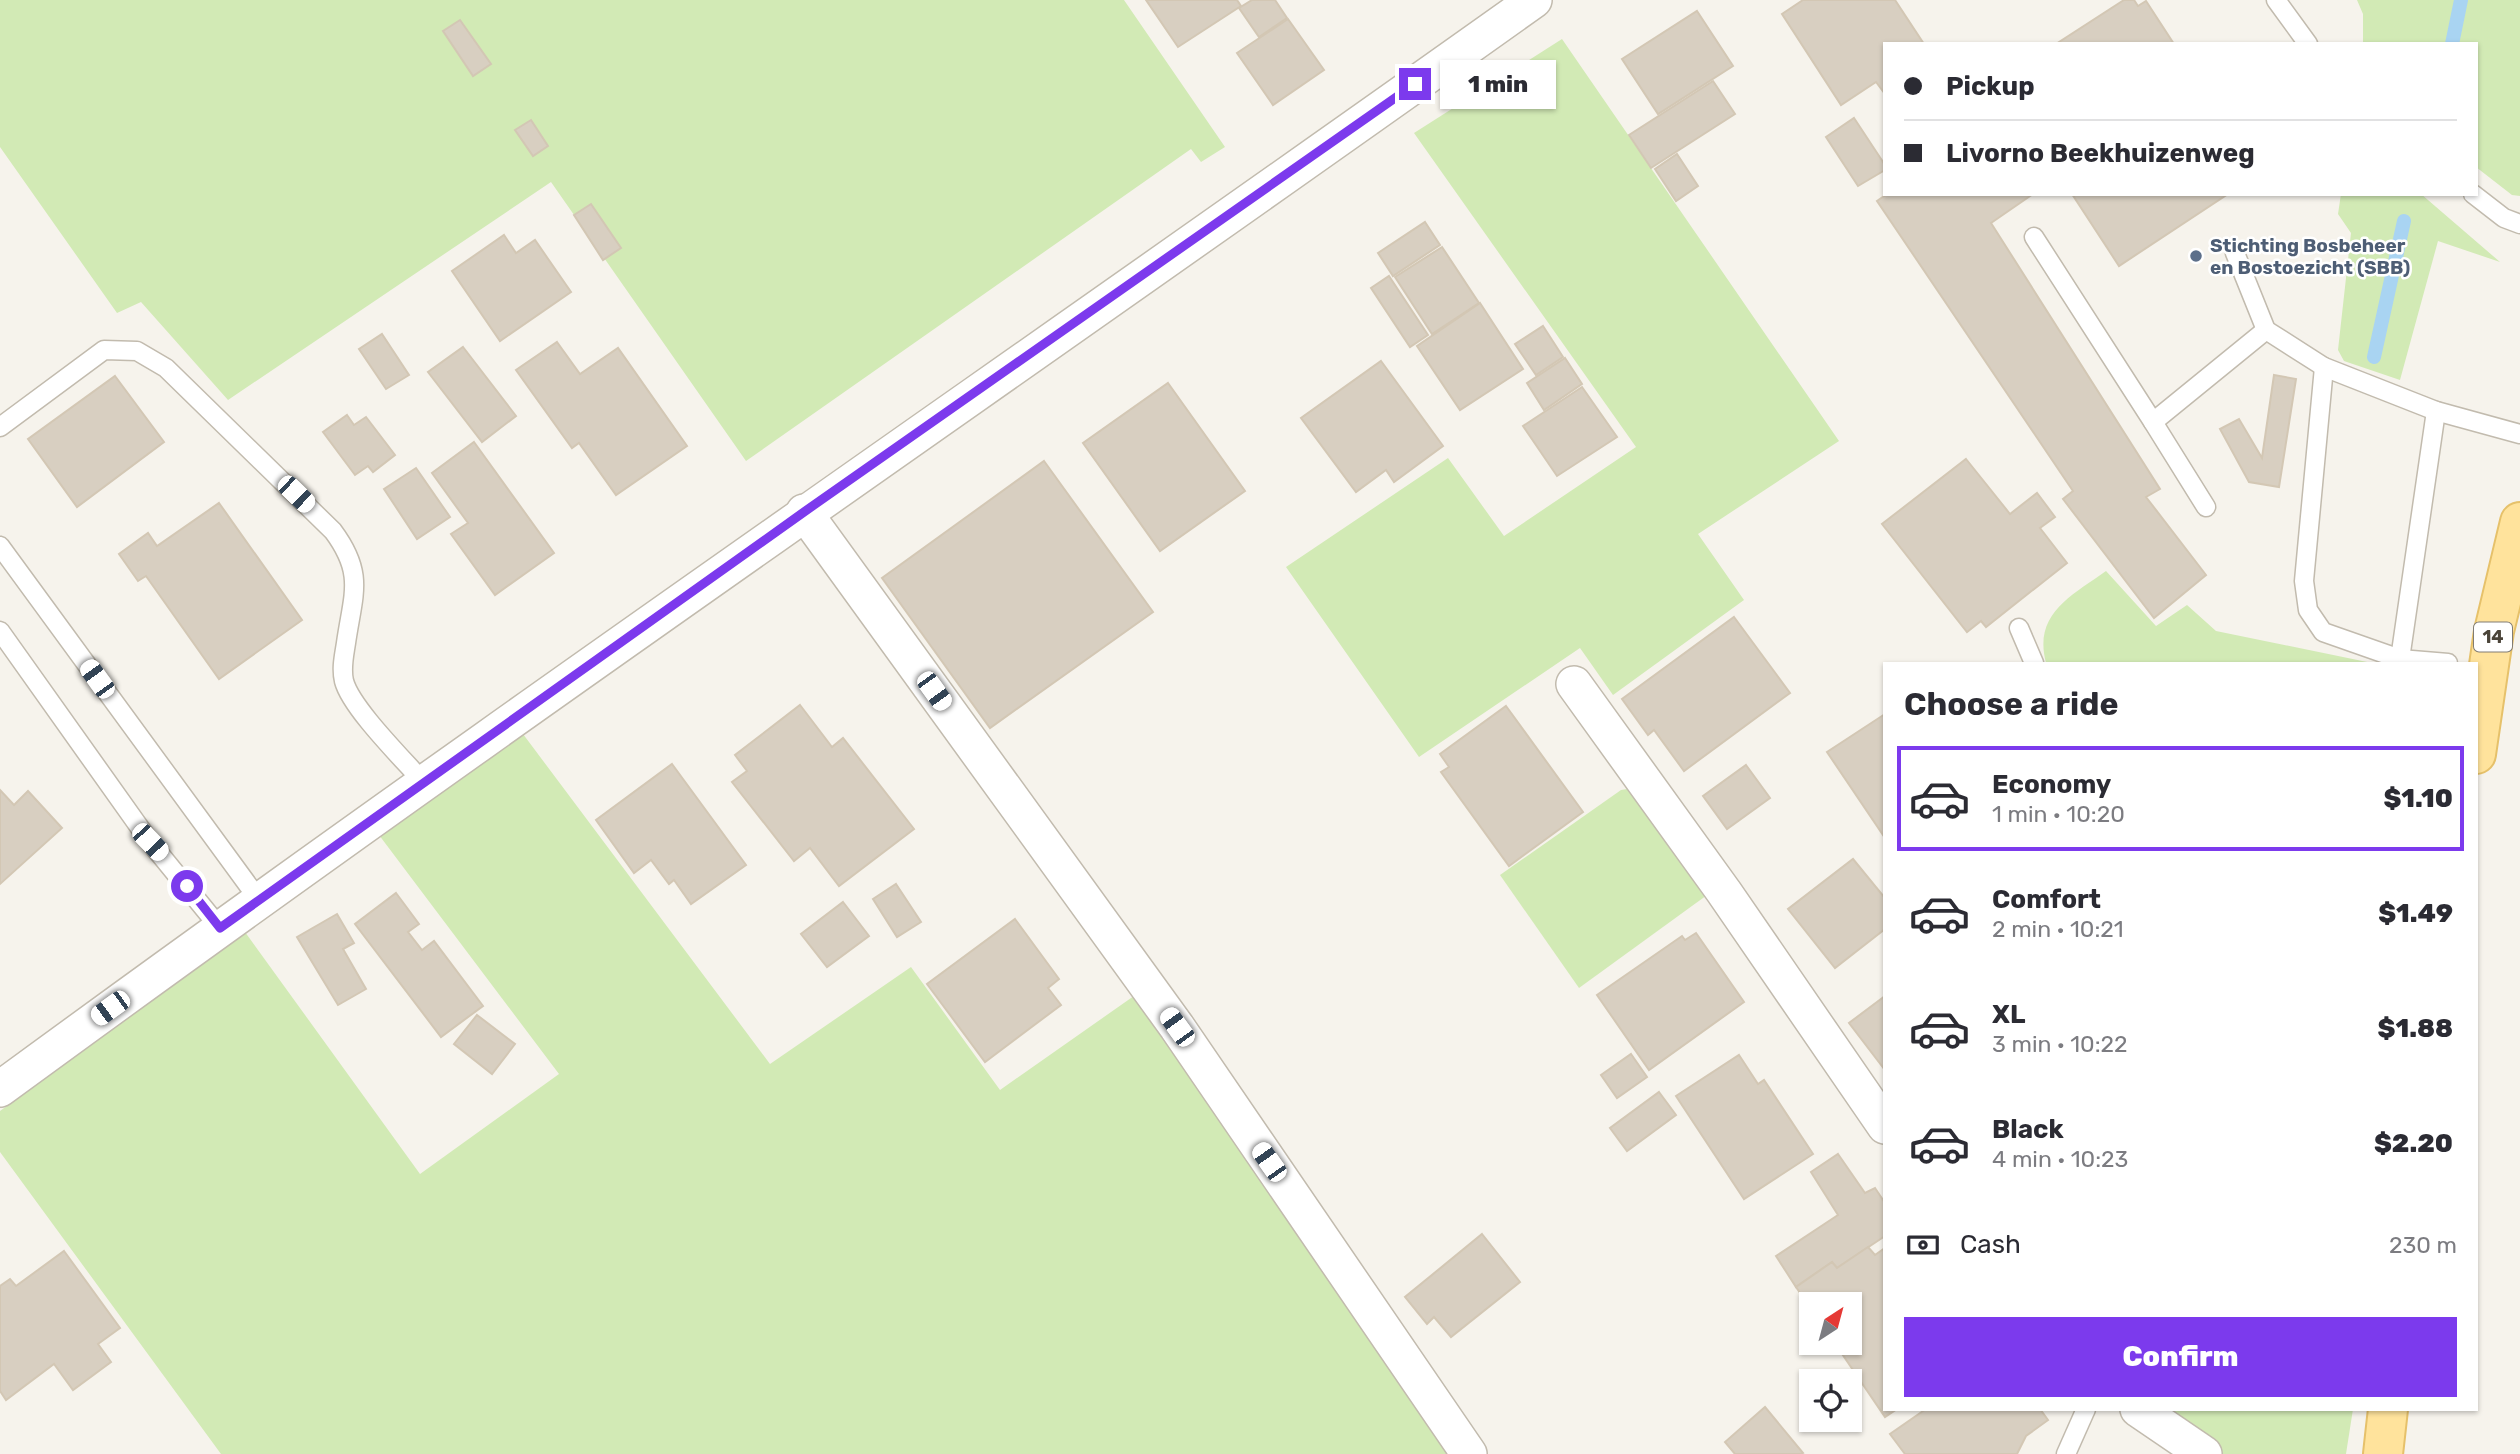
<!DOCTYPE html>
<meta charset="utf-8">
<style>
:root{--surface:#fff;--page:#f7f7f7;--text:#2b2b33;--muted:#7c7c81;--line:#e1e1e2;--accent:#7c3aed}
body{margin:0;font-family:Rubik,sans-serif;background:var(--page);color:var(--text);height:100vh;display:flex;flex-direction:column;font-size:26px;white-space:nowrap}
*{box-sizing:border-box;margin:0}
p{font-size:23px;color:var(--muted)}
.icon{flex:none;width:38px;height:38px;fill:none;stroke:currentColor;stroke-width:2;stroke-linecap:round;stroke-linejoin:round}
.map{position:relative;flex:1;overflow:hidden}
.sheet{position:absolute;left:1883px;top:662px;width:595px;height:749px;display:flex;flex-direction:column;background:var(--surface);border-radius:0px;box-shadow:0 2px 5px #0004}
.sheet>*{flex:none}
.guide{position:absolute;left:1883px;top:42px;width:595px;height:154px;border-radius:0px;box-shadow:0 2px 5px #0004;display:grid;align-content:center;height:154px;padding:0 21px;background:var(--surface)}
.needle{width:46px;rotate:36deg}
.buttons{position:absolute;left:1799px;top:1292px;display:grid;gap:14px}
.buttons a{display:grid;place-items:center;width:63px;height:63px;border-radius:0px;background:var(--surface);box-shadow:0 2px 5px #0004;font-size:35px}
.end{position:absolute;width:32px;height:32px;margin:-16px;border:9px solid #7c3aed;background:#fff;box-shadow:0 0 0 4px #fff}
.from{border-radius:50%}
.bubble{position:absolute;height:49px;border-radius:0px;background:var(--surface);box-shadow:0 2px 5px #0004;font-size:23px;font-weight:800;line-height:49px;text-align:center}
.car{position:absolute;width:21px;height:42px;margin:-21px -10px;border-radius:9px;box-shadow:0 0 5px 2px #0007;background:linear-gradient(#fff 24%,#345 0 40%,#fff 0 76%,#345 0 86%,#fff 0)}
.guide b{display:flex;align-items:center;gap:24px;height:66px;font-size:26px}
.guide b+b{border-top:2px solid var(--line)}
.guide i{width:18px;height:18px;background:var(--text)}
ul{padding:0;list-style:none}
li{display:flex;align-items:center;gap:21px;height:105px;margin:0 14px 10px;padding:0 7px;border:4px solid transparent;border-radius:0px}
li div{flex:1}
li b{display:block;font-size:26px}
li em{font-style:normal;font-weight:800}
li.current{border-color:var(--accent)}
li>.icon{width:63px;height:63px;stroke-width:1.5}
h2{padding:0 21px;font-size:32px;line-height:84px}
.pay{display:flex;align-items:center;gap:18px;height:77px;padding:0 21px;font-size:26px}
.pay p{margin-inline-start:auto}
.cta{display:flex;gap:14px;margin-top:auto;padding:14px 21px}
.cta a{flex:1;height:80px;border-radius:0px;background:var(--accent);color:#fff;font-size:28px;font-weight:800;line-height:80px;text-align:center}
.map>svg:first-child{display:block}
.green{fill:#d2eab5}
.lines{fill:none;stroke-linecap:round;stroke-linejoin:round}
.stream{stroke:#a9d4f2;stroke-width:14}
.building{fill:#d8cfc1;stroke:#d3c7b4;stroke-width:2}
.lane-casing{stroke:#c2bbae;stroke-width:21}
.street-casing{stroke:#c2bbae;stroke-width:38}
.primary-casing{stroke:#e6c16a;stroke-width:42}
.lane{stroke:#fff;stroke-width:18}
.street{stroke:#fff;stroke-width:35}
.primary{stroke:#ffe39c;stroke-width:38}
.route{stroke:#7c3aed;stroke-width:9}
.service-dot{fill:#5c6f8a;stroke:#fff;stroke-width:2.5}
.labels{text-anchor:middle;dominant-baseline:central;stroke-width:5;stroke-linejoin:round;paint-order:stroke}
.shield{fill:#fff;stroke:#817c74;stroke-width:2}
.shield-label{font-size:18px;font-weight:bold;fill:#4b4439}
.service-label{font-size:19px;font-weight:bold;fill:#4e5e75;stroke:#fff;text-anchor:start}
</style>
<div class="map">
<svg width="2520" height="1454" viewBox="0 0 2520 1454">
<rect width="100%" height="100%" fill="#f6f3ec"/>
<g class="green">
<path d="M0,0H1124L1225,147L1201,162L1191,149L746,461L551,182L228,400L141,302L117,313L0,147Z"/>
<path d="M2357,0H2520V196L2512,195L2476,167V44H2363V14Z"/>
<path d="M1562,39L1839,441L1698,534L1744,600L1613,695L1580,648L1419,757L1286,567L1448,458L1504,536L1636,447L1414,133Z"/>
<path d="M2341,194H2421L2500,262L2438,241L2400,380L2344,361L2338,350L2351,233L2338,214Z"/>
<path d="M2106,571L2156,626L2187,605L2216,631L2372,663H2046C2033,614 2071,596 2106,571Z"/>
<path d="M523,734L770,1064L911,967L1000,1090L1141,991L1458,1454H221L0,1152V1111L245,932L420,1174L559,1074L379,835Z"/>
<path d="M1633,788L1714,890L1579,988L1500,875L1621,790Z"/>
<path d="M2160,1409H2353L2346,1454H2223Z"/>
</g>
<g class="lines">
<g class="stream">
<path d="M2452,44L2461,0"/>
<path d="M2374,357L2404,221"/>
</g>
</g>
<g class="building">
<path d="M1146,0H1237L1241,6L1178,47Z"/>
<path d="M1252,0H1275L1287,18L1259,37L1239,8Z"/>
<path d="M1803,0H1895L1924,44H1885V94L1876,82L1841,105L1782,14Z"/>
<path d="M2124,0H2134L2138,6L2146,1L2174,44H2056Z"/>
<path d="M1697,11L1733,66L1658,114L1622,59Z"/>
<path d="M1288,19L1324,70L1273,105L1237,53Z"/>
<path d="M460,20L491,64L473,76L443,31Z"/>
<path d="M1713,81L1735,114L1651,168L1629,135Z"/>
<path d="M1854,118L1885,165V170L1858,186L1826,137Z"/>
<path d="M531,120L548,146L533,156L515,130Z"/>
<path d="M1677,154L1698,186L1676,201L1655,169Z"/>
<path d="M1887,194H2033L1991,223L2160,489L2146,497L2206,575L2154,618L2063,499L2073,491L1877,201Z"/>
<path d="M2072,194H2228L2119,266Z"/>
<path d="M591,204L621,248L603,260L574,215Z"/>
<path d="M1425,222L1440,245L1393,276L1378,253Z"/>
<path d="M504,235L516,253L535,240L571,292L500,341L452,271Z"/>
<path d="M1442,247L1479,303L1432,334L1395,277Z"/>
<path d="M1389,276L1428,335L1410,347L1371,288Z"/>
<path d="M1480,303L1523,369L1460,410L1417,346Z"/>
<path d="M1543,326L1563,357L1536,375L1515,344Z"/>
<path d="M382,334L409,375L386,389L359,349Z"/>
<path d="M557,342L580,374L618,348L687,446L616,495L579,443L572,448L516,370Z"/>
<path d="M463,347L516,416L482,442L428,372Z"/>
<path d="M1565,358L1582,384L1544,410L1527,383Z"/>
<path d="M1381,361L1443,446L1394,482L1386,470L1356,492L1301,418Z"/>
<path d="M2274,375L2296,379L2279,487L2249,482L2220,429L2239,419L2262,458Z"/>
<path d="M115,376L164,442L77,507L28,439Z"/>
<path d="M1168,383L1245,491L1160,551L1083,443Z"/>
<path d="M1582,387L1617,437L1557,476L1523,426Z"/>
<path d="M347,415L354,425L366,417L395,455L373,472L368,466L355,475L323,432Z"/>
<path d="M474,442L554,553L495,595L451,534L468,523L432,473Z"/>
<path d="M1966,459L2010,514L2037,493L2055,517L2040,528L2067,563L1986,627L1981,621L1967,632L1882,524Z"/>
<path d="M1044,461L1153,612L990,728L882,578Z"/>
<path d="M416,468L450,517L417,539L384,489Z"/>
<path d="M219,503L302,620L219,679L146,576L138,581L119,554L148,533L157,546Z"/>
<path d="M1734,617L1790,693L1684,771L1654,730L1648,735L1622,699Z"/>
<path d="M800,705L832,747L843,738L914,829L839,886L810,848L794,861L732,782L747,771L735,755Z"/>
<path d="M1506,706L1583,812L1509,866L1441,772L1449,767L1440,754Z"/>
<path d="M1885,714V838L1827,752Z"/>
<path d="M672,764L746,865L691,904L674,880L669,884L651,860L634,873L596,820Z"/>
<path d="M1746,765L1770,798L1727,829L1703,796Z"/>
<path d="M0,790L14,805L28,791L62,828L0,884Z"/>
<path d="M1853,859L1885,898V929L1835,968L1788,909Z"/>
<path d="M896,884L921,922L897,937L873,899Z"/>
<path d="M396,893L419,924L408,932L422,950L434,941L483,1006L441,1037L355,924Z"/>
<path d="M843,902L869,936L827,967L801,934Z"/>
<path d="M337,914L354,943L343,949L366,989L338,1005L297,937Z"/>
<path d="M1015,919L1059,979L1048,988L1061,1005L985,1062L927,984Z"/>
<path d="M1696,933L1744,1002L1649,1070L1597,995L1682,936L1685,940Z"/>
<path d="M1885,996V1070L1849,1023Z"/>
<path d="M477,1015L515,1044L492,1074L454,1044Z"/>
<path d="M1631,1054L1647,1077L1617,1098L1601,1075Z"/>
<path d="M1739,1055L1758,1084L1764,1080L1813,1154L1744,1199L1676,1096Z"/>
<path d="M1659,1092L1676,1115L1627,1151L1610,1128Z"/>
<path d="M1838,1154L1865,1193L1875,1188L1885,1203V1236L1837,1268L1832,1262L1796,1287L1776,1256L1838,1215L1811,1172Z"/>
<path d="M1482,1234L1520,1282L1451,1337L1434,1317L1427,1324L1405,1297Z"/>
<path d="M1868,1247L1875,1255L1885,1248V1409H1897L1885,1417L1834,1342H1850V1304H1811V1309L1796,1287L1832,1262L1837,1268Z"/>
<path d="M64,1251L120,1328L98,1344L111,1362L73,1390L54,1364L6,1400L0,1391V1286L10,1279L16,1286Z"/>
<path d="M1765,1407L1803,1453L1801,1454H1735L1725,1442Z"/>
<path d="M1926,1409H2040L2048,1420L2026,1436L2017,1454H1905L1890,1434Z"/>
</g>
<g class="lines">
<g class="lane-casing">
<g id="lane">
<path d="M2276,0L2308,44"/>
<path d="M2473,194L2504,218L2520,224"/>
<path d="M2034,237L2153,422L2266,330"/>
<path d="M2235,253L2266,330L2324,367L2436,411L2520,434"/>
<path d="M2324,367L2304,581L2308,610L2323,632L2400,659L2448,663"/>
<path d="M2153,422L2206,507"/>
<path d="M0,427L104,350L137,351L166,368L333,531C365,574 353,594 346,643C344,656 341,668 344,681C351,708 404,760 424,783"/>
<path d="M0,546L259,900"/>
<path d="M2019,628L2034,663"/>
<path d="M0,631L150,842L220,928"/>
<path d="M2400,659L2436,411"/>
<path d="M2066,1454L2086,1409"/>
</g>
</g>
<g class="street-casing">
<g id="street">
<path d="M804,512L1177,1027L1469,1454"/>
<path d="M1574,684L1724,892L1885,1126"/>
<path d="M0,1089C506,718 1023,364 1534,0"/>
<path d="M2138,1409L2204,1454"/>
</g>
</g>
<g class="primary-casing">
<g id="primary">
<path d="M2476,754L2494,631L2520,522"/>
<path d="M2383,1454L2388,1409"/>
</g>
</g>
<use href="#lane" class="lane"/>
<use href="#street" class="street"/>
<use href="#primary" class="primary"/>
</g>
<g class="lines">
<path class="route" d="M187,886L220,928L804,512L1415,84"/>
</g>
<circle class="service-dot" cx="2196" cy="256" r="7"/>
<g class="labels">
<rect class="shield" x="2474" y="622.5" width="38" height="29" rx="5"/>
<g class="shield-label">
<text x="2493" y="637">14</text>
</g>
<g class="service-label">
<text x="2210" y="245">Stichting Bosbeheer<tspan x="2210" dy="22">en Bostoezicht (SBB)</tspan></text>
</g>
</g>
</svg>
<div class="buttons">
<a><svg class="needle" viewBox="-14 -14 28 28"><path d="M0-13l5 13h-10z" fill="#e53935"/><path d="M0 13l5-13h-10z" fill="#7c7c81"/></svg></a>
<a><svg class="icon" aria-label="locate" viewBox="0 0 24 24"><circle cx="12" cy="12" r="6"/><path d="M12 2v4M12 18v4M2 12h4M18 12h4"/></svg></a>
</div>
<i class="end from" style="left:187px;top:886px"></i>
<i class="end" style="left:1415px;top:84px"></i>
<div class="bubble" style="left:1440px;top:60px;width:116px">1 min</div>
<i class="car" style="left:296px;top:494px;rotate:134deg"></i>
<i class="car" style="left:97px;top:679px;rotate:324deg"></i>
<i class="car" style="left:934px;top:691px;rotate:144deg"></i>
<i class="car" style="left:150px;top:842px;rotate:137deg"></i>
<i class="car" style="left:110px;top:1008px;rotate:234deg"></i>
<i class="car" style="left:1177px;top:1027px;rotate:324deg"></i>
<i class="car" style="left:1269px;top:1162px;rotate:325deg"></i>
<div class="guide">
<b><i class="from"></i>Pickup</b>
<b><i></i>Livorno Beekhuizenweg</b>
</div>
<section class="sheet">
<h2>Choose a ride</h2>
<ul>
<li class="current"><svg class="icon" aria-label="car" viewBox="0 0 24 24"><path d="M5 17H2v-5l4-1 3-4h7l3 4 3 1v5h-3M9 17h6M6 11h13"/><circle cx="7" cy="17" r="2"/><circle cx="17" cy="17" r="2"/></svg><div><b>Economy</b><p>1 min · 10:20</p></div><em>$1.10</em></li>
<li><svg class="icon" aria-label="car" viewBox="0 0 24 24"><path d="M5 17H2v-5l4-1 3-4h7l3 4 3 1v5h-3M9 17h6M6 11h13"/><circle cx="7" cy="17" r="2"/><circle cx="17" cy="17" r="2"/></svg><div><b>Comfort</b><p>2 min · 10:21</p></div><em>$1.49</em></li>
<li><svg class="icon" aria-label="car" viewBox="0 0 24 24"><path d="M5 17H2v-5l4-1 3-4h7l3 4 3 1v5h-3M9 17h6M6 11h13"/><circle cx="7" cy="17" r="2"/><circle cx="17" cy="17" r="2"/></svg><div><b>XL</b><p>3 min · 10:22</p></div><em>$1.88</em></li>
<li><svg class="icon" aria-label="car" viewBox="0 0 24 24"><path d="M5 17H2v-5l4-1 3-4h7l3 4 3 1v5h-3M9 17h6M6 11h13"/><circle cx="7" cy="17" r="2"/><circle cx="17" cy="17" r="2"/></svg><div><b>Black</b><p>4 min · 10:23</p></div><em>$2.20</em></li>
</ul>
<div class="pay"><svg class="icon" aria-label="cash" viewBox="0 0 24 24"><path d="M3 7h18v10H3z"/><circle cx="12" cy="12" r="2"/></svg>Cash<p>230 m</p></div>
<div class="cta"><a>Confirm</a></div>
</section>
</div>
